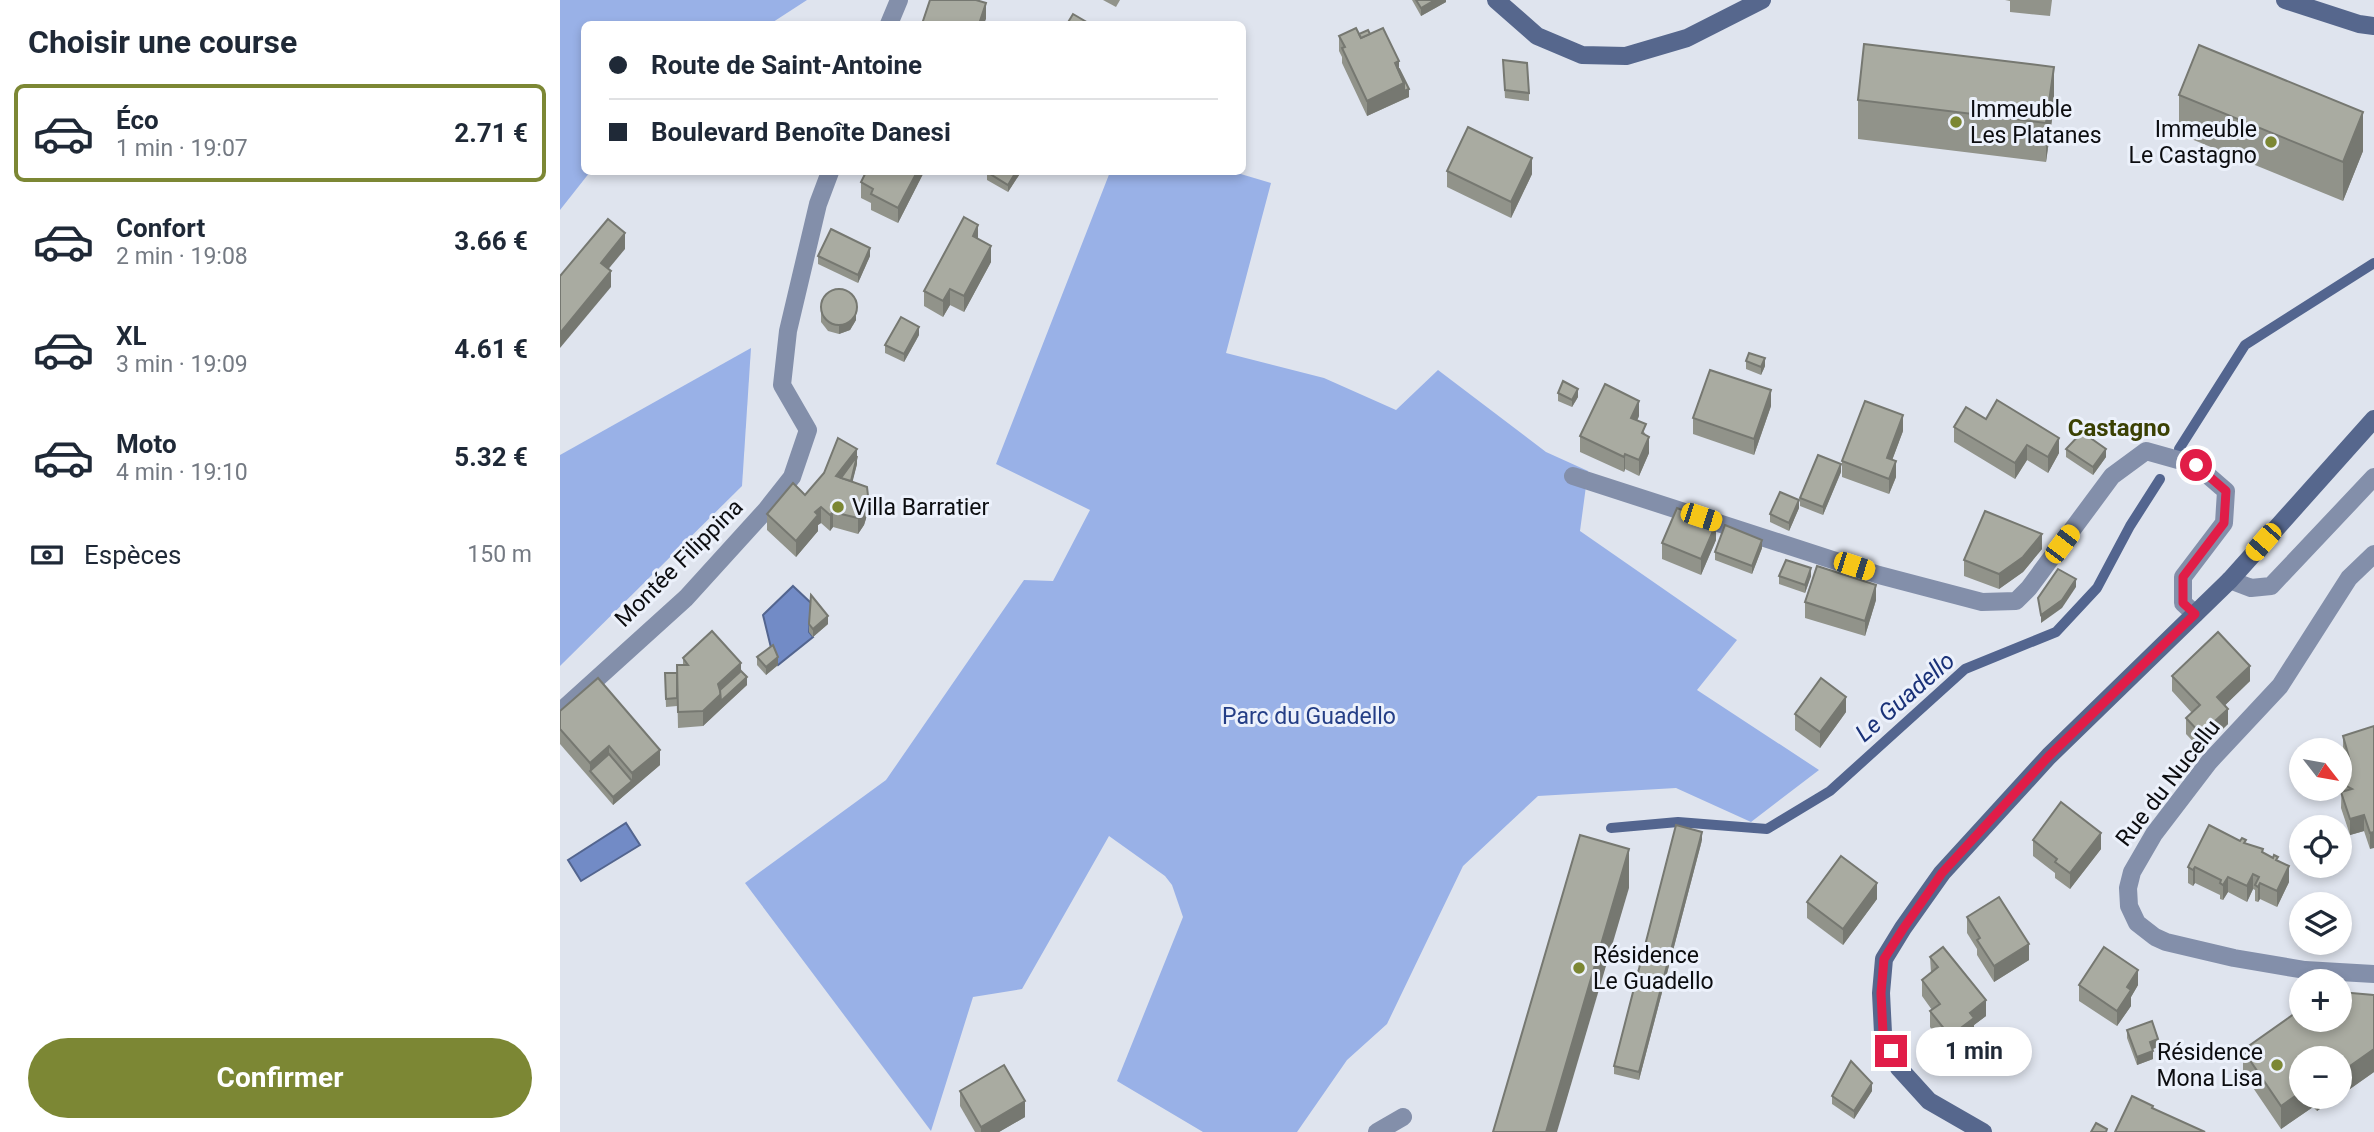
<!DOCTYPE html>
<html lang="fr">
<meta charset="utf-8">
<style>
:root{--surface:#fff;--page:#f2f2f3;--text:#1f2937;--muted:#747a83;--line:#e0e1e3;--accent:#7c8734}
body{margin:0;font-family:Roboto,sans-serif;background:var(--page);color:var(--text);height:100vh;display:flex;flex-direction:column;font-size:26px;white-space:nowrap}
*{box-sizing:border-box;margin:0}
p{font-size:23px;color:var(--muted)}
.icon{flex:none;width:38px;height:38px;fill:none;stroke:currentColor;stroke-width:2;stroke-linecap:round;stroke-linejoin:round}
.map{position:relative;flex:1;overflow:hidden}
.side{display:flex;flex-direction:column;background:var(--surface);width:560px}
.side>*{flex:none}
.top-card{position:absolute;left:21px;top:21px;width:665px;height:154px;border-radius:10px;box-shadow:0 4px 10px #0003;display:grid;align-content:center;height:154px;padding:0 28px;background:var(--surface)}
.needle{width:46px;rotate:121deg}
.tools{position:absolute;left:1729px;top:738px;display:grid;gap:14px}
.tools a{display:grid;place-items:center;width:63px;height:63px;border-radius:50%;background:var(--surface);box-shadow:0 4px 10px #0003;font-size:35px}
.end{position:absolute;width:32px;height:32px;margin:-16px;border:9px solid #e11d48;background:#fff;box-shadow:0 0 0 4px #fff}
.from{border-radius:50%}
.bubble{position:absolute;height:49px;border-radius:24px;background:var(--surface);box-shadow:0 4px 10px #0003;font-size:23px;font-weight:700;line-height:49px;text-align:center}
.car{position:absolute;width:21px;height:42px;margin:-21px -10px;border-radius:9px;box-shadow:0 0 5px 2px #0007;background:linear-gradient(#f5c518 24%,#345 0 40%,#f5c518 0 76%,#345 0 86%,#f5c518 0)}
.top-card b{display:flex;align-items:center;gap:24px;height:66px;font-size:26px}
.top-card b+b{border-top:2px solid var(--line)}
.top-card i{width:18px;height:18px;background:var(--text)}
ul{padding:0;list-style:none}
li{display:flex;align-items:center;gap:21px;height:98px;margin:0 14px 10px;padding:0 14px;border:4px solid transparent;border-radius:10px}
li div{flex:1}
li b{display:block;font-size:26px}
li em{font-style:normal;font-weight:700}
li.on{border-color:var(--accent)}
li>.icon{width:63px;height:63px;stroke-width:1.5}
h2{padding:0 28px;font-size:32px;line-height:84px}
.pay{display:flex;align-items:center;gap:18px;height:77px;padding:0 28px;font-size:26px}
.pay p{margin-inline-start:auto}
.action{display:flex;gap:14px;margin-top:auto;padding:14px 28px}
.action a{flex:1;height:80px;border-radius:42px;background:var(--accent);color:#fff;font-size:28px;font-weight:700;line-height:80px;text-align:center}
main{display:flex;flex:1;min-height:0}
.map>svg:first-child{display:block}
.green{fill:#99b1e7}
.water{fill:#728bc6;stroke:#53658f;stroke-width:2}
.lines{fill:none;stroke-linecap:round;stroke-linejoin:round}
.stream{stroke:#53658f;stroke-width:10}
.street{stroke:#838faa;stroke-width:18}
.secondary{stroke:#56678d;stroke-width:18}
.wall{fill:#91938a}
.shaded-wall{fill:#767871}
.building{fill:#a9aba1;stroke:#767871;stroke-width:2}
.route{stroke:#e11d48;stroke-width:9}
.poi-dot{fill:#7c8734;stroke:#ecf1fb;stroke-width:2.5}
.labels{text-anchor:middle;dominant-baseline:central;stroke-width:6;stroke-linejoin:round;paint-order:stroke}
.poi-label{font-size:23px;fill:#0c0d10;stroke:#ecf1fb;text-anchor:start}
.street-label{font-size:23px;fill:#0c0d10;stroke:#ecf1fb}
.park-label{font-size:23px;fill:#243e86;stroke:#ecf1fb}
.neighbourhood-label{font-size:24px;font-weight:bold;fill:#3b4103;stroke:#ecf1fb}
.water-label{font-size:24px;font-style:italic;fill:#193178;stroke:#ecf1fb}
</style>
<main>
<section class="side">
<h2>Choisir une course</h2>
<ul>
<li class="on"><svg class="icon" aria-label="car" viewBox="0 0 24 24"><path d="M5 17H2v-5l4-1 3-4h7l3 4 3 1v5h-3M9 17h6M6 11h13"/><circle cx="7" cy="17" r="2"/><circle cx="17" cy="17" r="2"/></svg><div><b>Éco</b><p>1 min · 19:07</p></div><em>2.71 €</em></li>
<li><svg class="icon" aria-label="car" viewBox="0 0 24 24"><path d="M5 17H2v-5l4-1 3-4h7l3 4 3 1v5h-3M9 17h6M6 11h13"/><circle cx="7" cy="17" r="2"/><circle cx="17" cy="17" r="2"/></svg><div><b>Confort</b><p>2 min · 19:08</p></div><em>3.66 €</em></li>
<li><svg class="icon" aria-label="car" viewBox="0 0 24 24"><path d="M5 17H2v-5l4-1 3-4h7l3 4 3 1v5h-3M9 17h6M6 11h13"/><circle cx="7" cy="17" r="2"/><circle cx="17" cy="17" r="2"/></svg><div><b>XL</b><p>3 min · 19:09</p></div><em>4.61 €</em></li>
<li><svg class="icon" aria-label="car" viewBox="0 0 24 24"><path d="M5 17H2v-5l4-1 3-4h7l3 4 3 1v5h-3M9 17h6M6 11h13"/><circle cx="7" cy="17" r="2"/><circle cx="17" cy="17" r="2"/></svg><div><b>Moto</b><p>4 min · 19:10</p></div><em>5.32 €</em></li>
</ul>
<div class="pay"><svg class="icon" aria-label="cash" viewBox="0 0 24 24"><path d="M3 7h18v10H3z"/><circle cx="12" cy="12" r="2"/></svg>Espèces<p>150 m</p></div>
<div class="action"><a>Confirmer</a></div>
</section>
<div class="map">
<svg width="1814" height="1132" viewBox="0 0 1814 1132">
<rect width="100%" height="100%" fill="#dfe4ee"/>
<g class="green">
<path d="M0,0H247L210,24H24V172H30L0,210Z"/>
<path d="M550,172H674L711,183L666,353L764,378L836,410L878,370L986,452L1028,471L1020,531L1177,640L1137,690L1259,770L1191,822L1116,788L978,796L903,866L827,1024L787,1060L737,1132H643L557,1081L623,917L612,885L605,876L549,836L462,989L413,997L371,1131L185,883L326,780L464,580L493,581L530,510L436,464Z"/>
<path d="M191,348L182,486L0,666V455Z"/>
</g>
<g class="water">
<path d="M233,586L251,603L249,632L253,637L218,665L214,660L203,615Z"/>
<path d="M66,823L80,845L21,881L8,860Z"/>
</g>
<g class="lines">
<g class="stream">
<path d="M1619,449L1685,345L1814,263"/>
<path d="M1051,828L1118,822L1207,829L1270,791L1405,669L1496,632L1537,588L1570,526L1600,479"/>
</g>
<g class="street">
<path d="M329,24L339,0"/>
<path d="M1013,476L1319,575L1422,602L1456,601L1469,588L1552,476L1586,451L1636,465L1666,491L1664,523L1623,577V603L1635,614"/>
<path d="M1814,554L1789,578L1720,686L1649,762L1594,834L1572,872L1568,888L1569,906L1577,923L1595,937L1606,942L1674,958L1745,970L1814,974"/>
<path d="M1670,580L1691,588L1711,586L1814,477"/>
<path d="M0,712L126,598L206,510L232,477L248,430L222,385L228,331L258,204L270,172"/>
<path d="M817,1132L843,1117"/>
</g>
<g class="secondary">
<path d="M936,0L977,36L1022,55L1066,56L1127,38L1202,0"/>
<path d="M1725,0L1799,24L1814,26"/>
<path d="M1423,1132L1369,1101L1339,1068L1323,1033L1321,993L1324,959L1343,928L1382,873L1489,756L1670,580L1814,419"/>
</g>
</g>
<g class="wall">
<path d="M543,0H560L556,7Z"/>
<path d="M852,0H886V2L861,16Z"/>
<path d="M1445,0H1492L1490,16L1450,12V1Z"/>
<path d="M799,34H810L839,69L849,97L807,116L782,63V57L779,51V36Z"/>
<path d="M943,60L969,93V101L945,98Z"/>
<path d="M1619,95L1803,151L1783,201L1619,134Z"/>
<path d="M1298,100L1494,105L1486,162L1298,139Z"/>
<path d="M887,171L972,174L951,218L887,187Z"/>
<path d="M364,172L338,223L311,210V203L301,198V182Z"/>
<path d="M427,172H461L448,192L427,180Z"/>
<path d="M418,239L431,262L404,312L390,305L383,317L364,306V291Z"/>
<path d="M258,256H310L298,283L258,264Z"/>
<path d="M261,302L296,320L290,330L279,334L268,331L261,322Z"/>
<path d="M359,335L344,362L325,353V345Z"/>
<path d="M1186,361L1205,366L1201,375L1186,369Z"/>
<path d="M998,393L1018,397L1012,407L998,401Z"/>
<path d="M1211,406L1194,455L1133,434V418Z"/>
<path d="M1079,416L1077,421L1086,435L1089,453L1079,476L1065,469L1064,472L1020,452V436Z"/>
<path d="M1426,419L1499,453L1488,473L1467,460L1455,479L1394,442V427Z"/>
<path d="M1343,431L1332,460L1336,477L1329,494L1282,477V461Z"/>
<path d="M1506,449L1546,457L1533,475L1506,457Z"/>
<path d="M297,464L292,482L308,512L304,525L298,534L273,527L270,531L261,523L258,525V531L236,557L207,530V514L245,495Z"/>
<path d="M1281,472L1263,515L1240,506V498Z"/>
<path d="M1239,508L1229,531L1210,522V514Z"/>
<path d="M1156,540L1141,575L1102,559V543Z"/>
<path d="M1202,548L1192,574L1155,560V552Z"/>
<path d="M1482,549L1463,572L1439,589L1404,576V560Z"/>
<path d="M1219,576H1251L1245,593L1219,584Z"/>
<path d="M1316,600L1305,636L1245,618V602Z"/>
<path d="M249,624H268L253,637L249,632Z"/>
<path d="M197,657L218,665L206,675L197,665Z"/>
<path d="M123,658L181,671L187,685L143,726L118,728L117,681V706L106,707L105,681L117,673L123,665Z"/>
<path d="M1612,676L1690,681L1665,705L1668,724L1641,750L1626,734V718L1632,713L1612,691Z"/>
<path d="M0,711L100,765L53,805L0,744Z"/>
<path d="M1286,712L1260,748L1235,730V714Z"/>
<path d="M1814,726L1810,849L1804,831L1790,835L1781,808L1782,776L1786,764L1783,752V736Z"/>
<path d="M1142,840L1079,1080L1054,1074V1066Z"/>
<path d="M1473,840L1541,849L1510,889L1495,878V873L1473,856Z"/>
<path d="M1686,843L1718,861L1729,882L1717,907L1700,899L1698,902L1695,901V890L1693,889L1687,902L1668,892L1663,900L1660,899V895L1635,883L1633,886L1628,883V867Z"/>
<path d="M1317,899L1283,945L1247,918V902Z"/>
<path d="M1407,917L1469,960L1434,982L1417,955V949L1407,933Z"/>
<path d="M1370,957L1426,1016L1414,1025V1033L1390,1052L1370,1027V1011L1372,1010L1362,996V980L1371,973Z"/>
<path d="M1519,985H1578L1571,997V1006L1557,1026L1519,1001Z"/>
<path d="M1780,992L1814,995V1072L1780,1096V1059H1741V1097H1777L1757,1111L1753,1107L1721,1129L1683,1073V1050L1741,1009V1020H1780Z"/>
<path d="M1567,1030L1598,1047L1592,1049L1593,1059L1577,1065L1567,1038Z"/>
<path d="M400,1091L465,1117L439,1132H415L400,1106Z"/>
<path d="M1312,1091L1294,1119L1272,1104V1096Z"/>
</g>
<g class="shaded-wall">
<path d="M875,0H886V2L861,16V8Z"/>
<path d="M426,3V19L424,24H419Z"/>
<path d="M839,61V77L835,63Z"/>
<path d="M1494,67V105L1486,162V123Z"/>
<path d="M844,83V99L807,116V101Z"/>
<path d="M849,89V97L844,99V91Z"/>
<path d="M1803,112V151L1783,201V162Z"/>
<path d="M972,158V174L951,218V202Z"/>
<path d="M357,172H364L338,223V208Z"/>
<path d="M456,172H461L448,192V185Z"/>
<path d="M418,225V241L413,236Z"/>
<path d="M65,233V249L41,278V263Z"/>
<path d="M431,246V262L404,312V296Z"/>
<path d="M310,248V256L298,283V275Z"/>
<path d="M51,271V287L0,348V333Z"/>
<path d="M390,289V305L383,317V301Z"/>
<path d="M296,312V320L290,330L279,334V326Z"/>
<path d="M359,327V335L344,362V354Z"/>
<path d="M1205,358V366L1201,375V367Z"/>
<path d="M1018,389V397L1012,407V400Z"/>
<path d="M1211,390V406L1194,455V439Z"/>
<path d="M1079,401V416L1071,433V418Z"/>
<path d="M1343,415V431L1327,474V458Z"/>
<path d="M1089,437V453L1079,476V460Z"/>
<path d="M1499,438V453L1488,473V457Z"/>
<path d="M1467,445V460L1455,479V463Z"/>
<path d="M297,449V464L289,496L281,486L276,476Z"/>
<path d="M1546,449V457L1533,475V467Z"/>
<path d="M1065,454V469L1064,472V457Z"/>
<path d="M1336,461V477L1329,494V479Z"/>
<path d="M1281,464V472L1263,515V507Z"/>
<path d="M308,496V512L304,525L298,534V518Z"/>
<path d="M1239,500V508L1229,531V523Z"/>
<path d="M261,507V523L258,525V531L236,557V541L255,512Z"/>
<path d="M273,512V527L270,531V515Z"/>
<path d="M1156,524V540L1141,575V559Z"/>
<path d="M1482,534V549L1463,572L1439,589V574Z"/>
<path d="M1202,540V548L1192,574V566Z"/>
<path d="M1251,568V576L1245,593V585Z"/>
<path d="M1516,579V587L1502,608L1481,623V615Z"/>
<path d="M1316,585V600L1305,636V621Z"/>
<path d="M268,616V624L253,637V629Z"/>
<path d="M218,657V665L206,675V667Z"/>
<path d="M181,663V679L161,697V709L143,726V711L158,684Z"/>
<path d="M1690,666V681L1657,713V697Z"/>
<path d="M187,677V685L161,709V701Z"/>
<path d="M1286,697V712L1260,748V732Z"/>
<path d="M1668,709V724L1641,750V734Z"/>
<path d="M49,746V762L30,771V779V763Z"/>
<path d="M100,750V765L53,805V797L72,781V773Z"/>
<path d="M1804,815V831L1790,835V819Z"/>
<path d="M1142,832V840L1079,1080V1072Z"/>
<path d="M1814,832V848L1810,849V833Z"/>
<path d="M1541,833V849L1510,889V873Z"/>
<path d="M1069,849V888L997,1132H986Z"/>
<path d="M1729,866V882L1717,907V891Z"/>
<path d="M1635,867V883L1633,886V870Z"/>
<path d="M1693,874V889L1687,902V886Z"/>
<path d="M1668,877V892L1663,900V885Z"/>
<path d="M1317,883V899L1283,945V929Z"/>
<path d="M1700,883V899L1698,902V887Z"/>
<path d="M1469,944V960L1434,982V966Z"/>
<path d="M1578,970V985L1571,997V1006L1557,1026V1011L1567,987Z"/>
<path d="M1426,1000V1016L1414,1025V1033L1390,1052V1036L1410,1013Z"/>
<path d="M1598,1039V1047L1590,1050V1042Z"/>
<path d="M1814,1049V1072L1780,1096V1073Z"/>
<path d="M1593,1051V1059L1577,1065V1057Z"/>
<path d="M1312,1083V1091L1294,1119V1111Z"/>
<path d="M1741,1092V1097H1753V1107L1721,1129V1106Z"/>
<path d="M1757,1097H1777L1757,1111Z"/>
<path d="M465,1101V1117L439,1132H421V1127Z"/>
</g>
<g class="building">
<path d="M370,0H416L426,3L419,24H362Z"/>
<path d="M856,0H875L861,8Z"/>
<path d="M513,14L530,24H507Z"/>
<path d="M796,28L801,38L823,28L839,61L835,63L844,83L807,101L782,48L785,47L779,36Z"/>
<path d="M808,30L810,34L801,38L799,34Z"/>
<path d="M1304,44L1494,67L1486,123L1298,100Z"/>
<path d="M1639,45L1803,112L1783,162L1619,95Z"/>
<path d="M943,60L967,63L969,93L945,90Z"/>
<path d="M838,69H839L849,89L844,91V83Z"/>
<path d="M908,127L972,158L951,202L887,171Z"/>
<path d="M306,172H357L338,208L311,194L313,189L301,182Z"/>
<path d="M427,172H456L448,185Z"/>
<path d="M404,217L418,225L413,236L431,246L404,296L390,289L383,301L364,291Z"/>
<path d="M48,219L65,233L41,263L51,271L0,333V276Z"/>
<path d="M271,229L310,248L298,275L258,256Z"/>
<circle cx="279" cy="307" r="18"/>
<path d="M341,317L359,327L344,354L325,345Z"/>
<path d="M1189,353L1205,358L1201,367L1186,361Z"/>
<path d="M1150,370L1211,390L1194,439L1133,418Z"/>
<path d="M1003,381L1018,389L1012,400L998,393Z"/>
<path d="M1045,384L1079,401L1071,418L1086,424L1082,433L1089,437L1079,460L1065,454L1064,457L1020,436Z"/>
<path d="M1437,400L1499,438L1488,457L1467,445L1455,463L1394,427L1406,407L1426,419Z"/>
<path d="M1305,401L1343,415L1327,458L1336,461L1329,479L1282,461Z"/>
<path d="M1522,432L1546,449L1533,467L1506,449Z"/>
<path d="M278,438L297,449L276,476L307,487L308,496L304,510L298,518L273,512L270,515L261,507L255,512L258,515L236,541L207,514L233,483L245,495L264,473Z"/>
<path d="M1258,455L1281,464L1263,507L1240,498Z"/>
<path d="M297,456L291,481L281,478Z"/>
<path d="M1220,492L1239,500L1229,523L1210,514Z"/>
<path d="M1117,508L1156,524L1141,559L1102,543Z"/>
<path d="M1425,511L1482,534L1463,557L1439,574L1404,560Z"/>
<path d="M1165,525L1202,540L1192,566L1155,552Z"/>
<path d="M1226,560L1251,568L1245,585L1219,576Z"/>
<path d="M1257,566L1316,585L1305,621L1245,602Z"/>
<path d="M1498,569L1516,579L1502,600L1481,615L1478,598Z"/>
<path d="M251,595L268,616L253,629L249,624Z"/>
<path d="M152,631L181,663L158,684L161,694L143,711L118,712L117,665H128L123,658Z"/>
<path d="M1658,632L1690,666L1657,697L1668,709L1641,734L1626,718L1640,705L1612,676Z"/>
<path d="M213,645L218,657L206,667L197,657Z"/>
<path d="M181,671L187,677L161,701L160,690Z"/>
<path d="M105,673H117V698L106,699Z"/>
<path d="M38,678L100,750L72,773L49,746L30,763L0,729V711Z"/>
<path d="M1261,678L1286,697L1260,732L1235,714Z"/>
<path d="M1814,726V832L1810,833L1804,815L1790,819L1781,792L1792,789L1785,785L1782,776L1783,767L1790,761L1783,736Z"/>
<path d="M49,754L72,781L53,797L30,771Z"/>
<path d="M1501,802L1541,833L1510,873L1495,862L1497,859L1473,840Z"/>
<path d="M1116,825L1142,832L1079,1072L1054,1066Z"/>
<path d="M1649,825L1680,841L1682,838L1686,840L1684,843L1703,849L1702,852L1713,858L1714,855L1718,857L1716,860L1729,866L1717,891L1700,883L1698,887L1695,885L1699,877L1693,874L1687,886L1668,877L1663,885L1660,883L1661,880L1635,867L1633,870L1628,867Z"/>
<path d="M1020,835L1069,849L986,1132H933Z"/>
<path d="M1281,856L1317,883L1283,929L1247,902Z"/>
<path d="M1439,897L1469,944L1434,966L1417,940L1420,938L1407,917Z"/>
<path d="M1383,947L1426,1000L1410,1013L1414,1018L1390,1036L1370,1011L1380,1004L1362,980L1378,967L1370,957Z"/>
<path d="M1544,947L1578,970L1567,987L1571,990L1557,1011L1519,985Z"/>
<path d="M1780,992L1814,995V1049L1780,1073V1059H1741V1092L1721,1106L1683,1050L1741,1009V1020H1780Z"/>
<path d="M1592,1021L1598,1039L1590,1042L1593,1051L1577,1057L1567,1030Z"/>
<path d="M1291,1061L1312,1083L1294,1111L1272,1096Z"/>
<path d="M444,1065L465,1101L421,1127L400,1091Z"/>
<path d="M1572,1096L1593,1106L1592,1108L1645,1132H1555Z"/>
<path d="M1536,1123L1547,1129L1546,1132H1531Z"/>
</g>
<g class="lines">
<path class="route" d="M1331,1051L1323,1033L1321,993L1324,959L1343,929L1382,873L1489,756L1635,614L1623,603V577L1664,523L1666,491L1636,465"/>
</g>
<g class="poi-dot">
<circle cx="1396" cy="122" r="7"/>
<circle cx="1711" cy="142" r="7"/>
<circle cx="278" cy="507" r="7"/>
<circle cx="1019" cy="968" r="7"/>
<circle cx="1717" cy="1065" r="7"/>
</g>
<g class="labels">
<g class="poi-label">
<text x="1410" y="109">Immeuble<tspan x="1410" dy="26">Les Platanes</tspan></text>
<text x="1697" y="129" text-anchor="end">Immeuble<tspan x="1697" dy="26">Le Castagno</tspan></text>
<text x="292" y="507">Villa Barratier</text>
<text x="1033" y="955">Résidence<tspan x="1033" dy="26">Le Guadello</tspan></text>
<text x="1703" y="1052" text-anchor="end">Résidence<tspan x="1703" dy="26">Mona Lisa</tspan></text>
</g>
<g class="street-label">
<text transform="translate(119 563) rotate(-45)">Montée Filippina</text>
<text transform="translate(1608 783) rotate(-52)">Rue du Nucellu</text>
</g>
<g class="park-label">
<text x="749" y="716">Parc du Guadello</text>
</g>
<g class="neighbourhood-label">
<text x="1559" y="428">Castagno</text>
</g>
<g class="water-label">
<text transform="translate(1345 697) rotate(-41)">Le Guadello</text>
</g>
</g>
</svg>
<div class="tools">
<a><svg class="needle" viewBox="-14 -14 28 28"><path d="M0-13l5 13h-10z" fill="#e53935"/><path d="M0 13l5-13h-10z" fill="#747a83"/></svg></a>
<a><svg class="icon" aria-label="locate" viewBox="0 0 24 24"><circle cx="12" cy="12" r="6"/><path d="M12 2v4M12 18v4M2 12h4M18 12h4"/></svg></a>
<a><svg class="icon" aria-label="layers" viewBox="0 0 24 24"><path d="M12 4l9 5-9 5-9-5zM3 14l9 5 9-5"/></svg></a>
<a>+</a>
<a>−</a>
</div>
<i class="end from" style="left:1636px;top:465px"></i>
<i class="end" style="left:1331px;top:1051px"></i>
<div class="bubble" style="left:1356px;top:1027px;width:116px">1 min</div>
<i class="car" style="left:1141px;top:517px;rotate:108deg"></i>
<i class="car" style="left:1703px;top:542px;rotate:221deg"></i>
<i class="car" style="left:1502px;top:544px;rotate:37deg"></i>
<i class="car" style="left:1294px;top:566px;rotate:108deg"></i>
<div class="top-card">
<b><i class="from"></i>Route de Saint-Antoine</b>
<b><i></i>Boulevard Benoîte Danesi</b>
</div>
</div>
</main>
